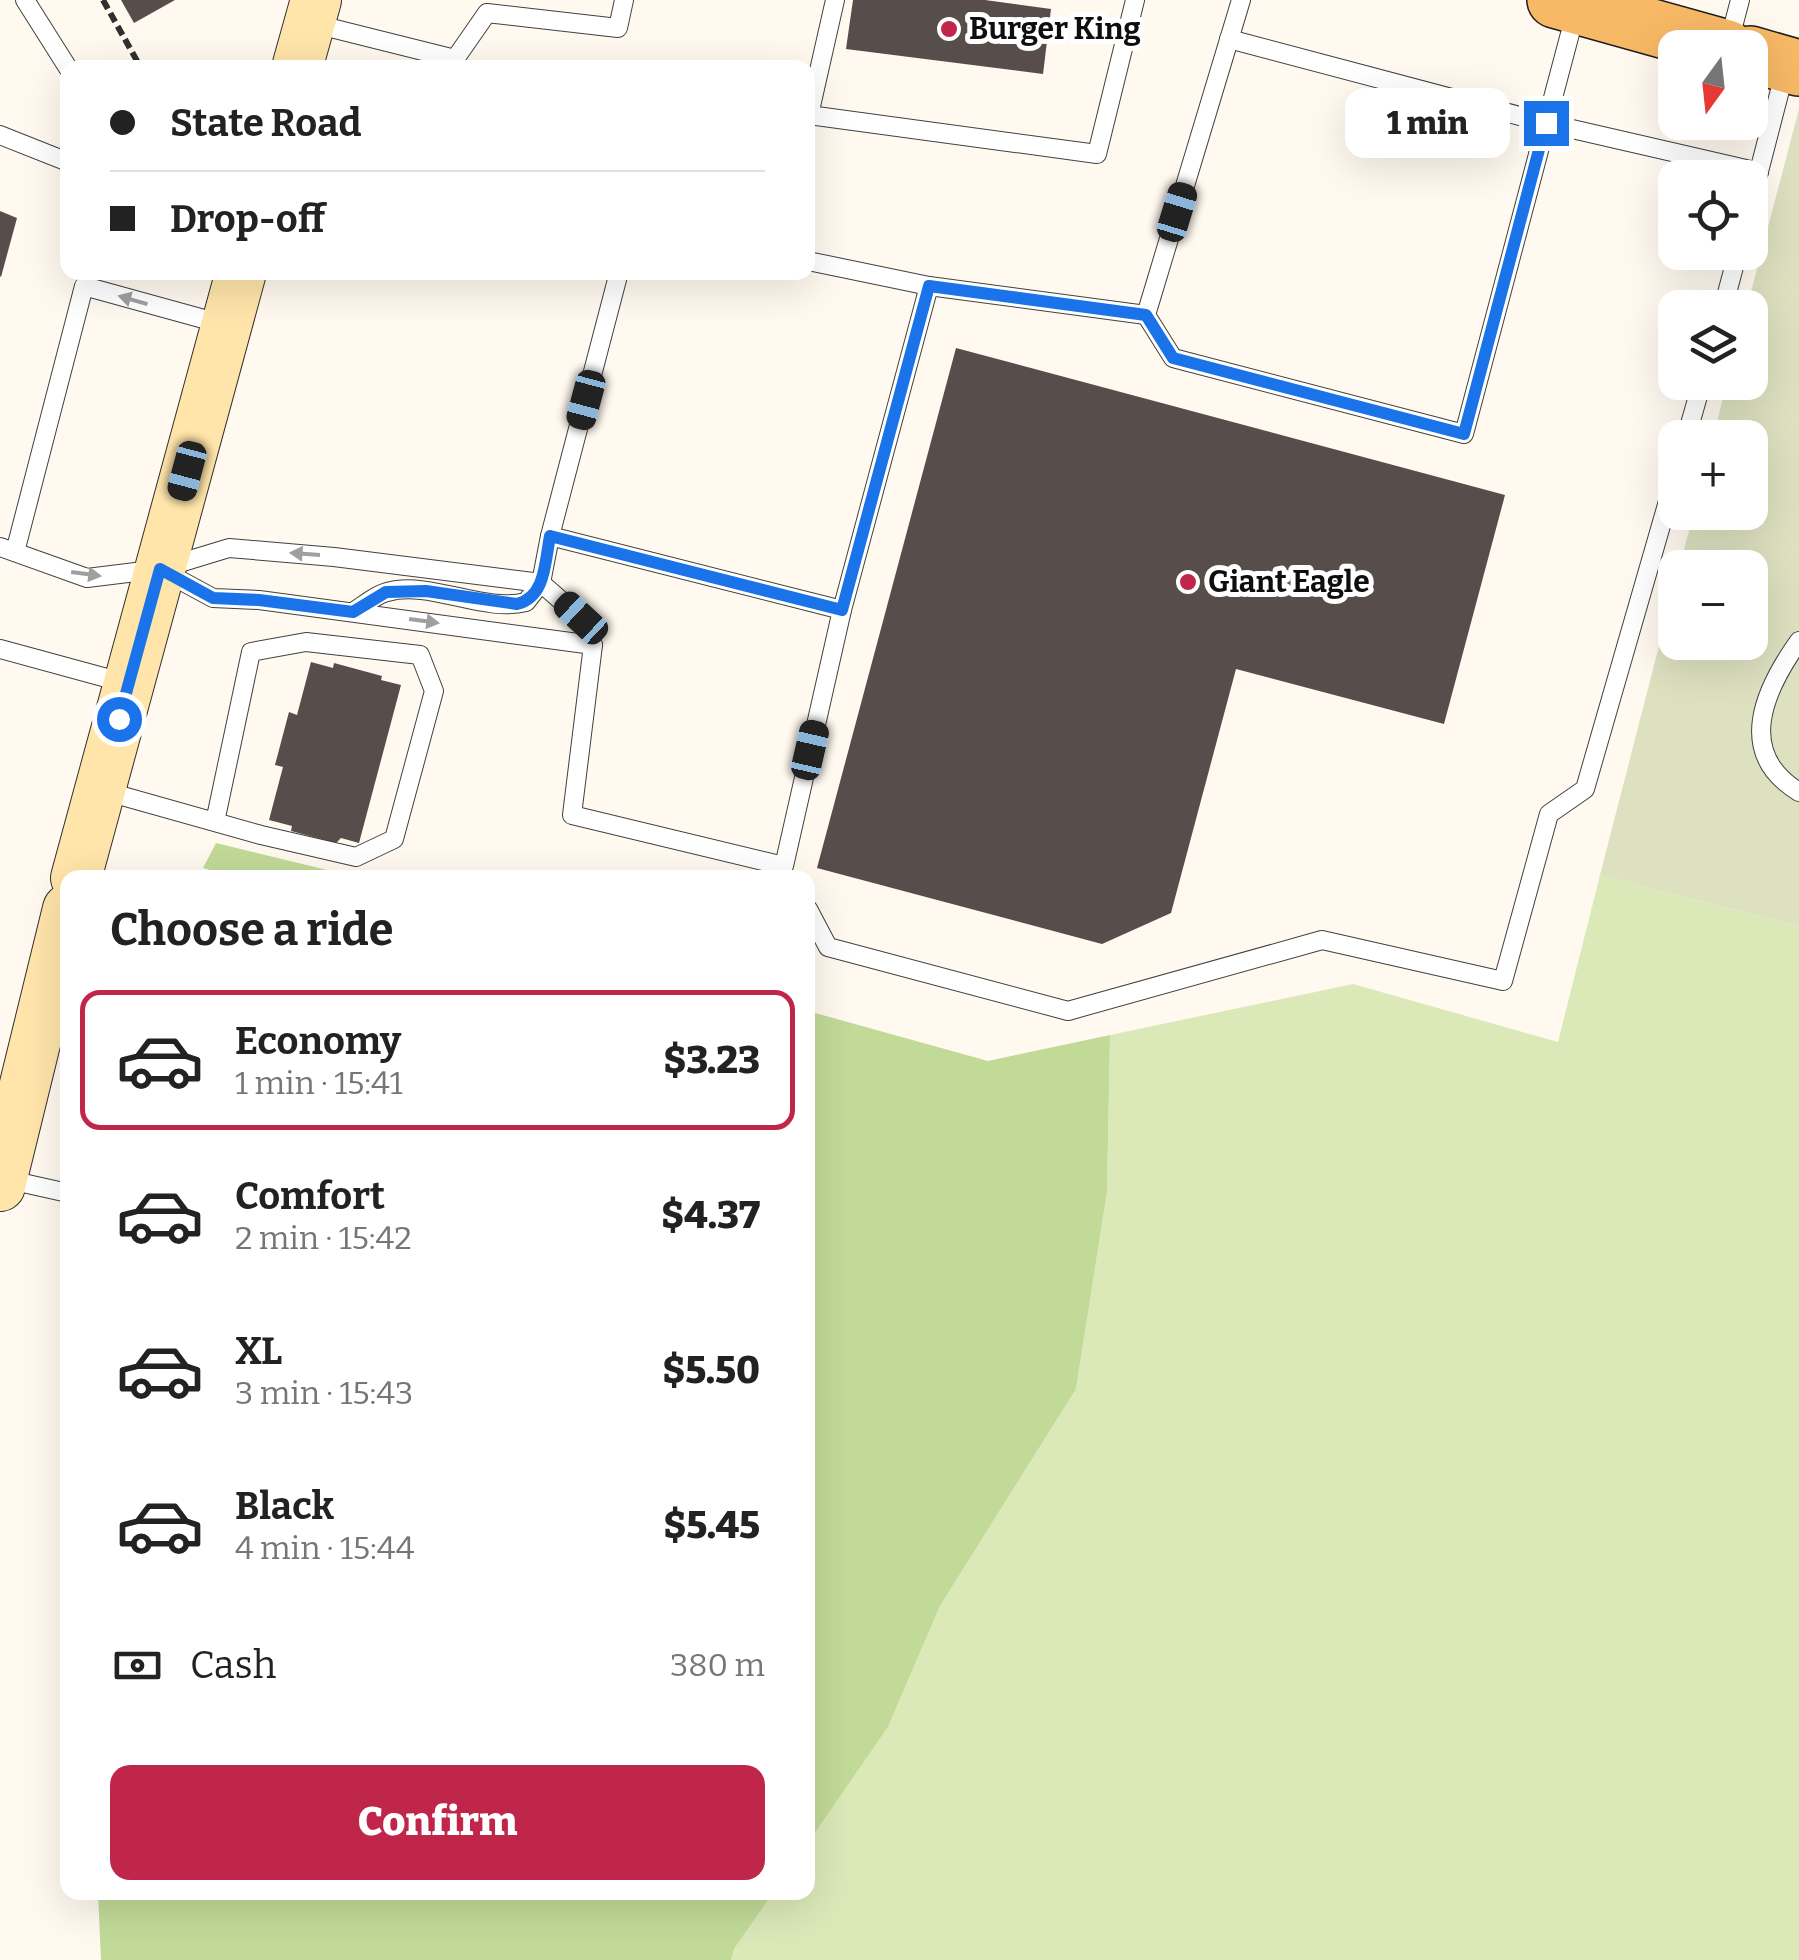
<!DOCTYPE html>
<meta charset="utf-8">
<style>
:root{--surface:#fff;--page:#f2f2f2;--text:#222;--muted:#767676;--line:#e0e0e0;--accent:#bf264a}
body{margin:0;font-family:Bitter,serif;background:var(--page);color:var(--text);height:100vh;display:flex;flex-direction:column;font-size:38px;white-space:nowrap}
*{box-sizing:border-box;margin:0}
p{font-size:32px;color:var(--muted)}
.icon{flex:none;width:55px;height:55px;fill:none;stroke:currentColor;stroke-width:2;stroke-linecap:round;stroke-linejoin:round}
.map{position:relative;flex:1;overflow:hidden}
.details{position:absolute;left:60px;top:870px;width:755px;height:1030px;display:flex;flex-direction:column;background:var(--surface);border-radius:20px;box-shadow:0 10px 40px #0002}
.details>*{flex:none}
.hud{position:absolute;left:60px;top:60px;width:755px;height:220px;border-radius:20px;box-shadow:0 10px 40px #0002;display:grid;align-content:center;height:220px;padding:0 50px;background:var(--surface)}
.needle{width:65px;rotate:195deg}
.fabs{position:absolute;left:1658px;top:30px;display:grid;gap:20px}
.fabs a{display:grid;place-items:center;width:110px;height:110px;border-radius:20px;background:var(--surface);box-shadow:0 10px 40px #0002;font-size:50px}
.end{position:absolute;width:45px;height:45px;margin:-22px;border:12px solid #1a73e8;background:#fff;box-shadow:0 0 0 5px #fff}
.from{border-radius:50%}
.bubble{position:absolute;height:70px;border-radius:20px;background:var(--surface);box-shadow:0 10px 40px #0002;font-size:32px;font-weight:800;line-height:70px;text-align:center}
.car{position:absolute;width:30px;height:60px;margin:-30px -15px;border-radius:12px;box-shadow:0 0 8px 2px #0007;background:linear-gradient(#222 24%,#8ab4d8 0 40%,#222 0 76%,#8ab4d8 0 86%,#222 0)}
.hud b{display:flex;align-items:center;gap:35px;height:95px;font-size:38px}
.hud b+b{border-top:2px solid var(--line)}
.hud i{width:25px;height:25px;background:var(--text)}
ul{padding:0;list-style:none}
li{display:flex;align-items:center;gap:30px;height:140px;margin:0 20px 15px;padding:0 30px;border:5px solid transparent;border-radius:20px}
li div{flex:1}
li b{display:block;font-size:38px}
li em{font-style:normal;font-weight:800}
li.current{border-color:var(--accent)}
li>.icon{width:90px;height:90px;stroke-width:1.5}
h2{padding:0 50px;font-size:45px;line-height:120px}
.pay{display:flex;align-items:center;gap:25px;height:110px;padding:0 50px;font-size:38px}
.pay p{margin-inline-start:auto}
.action{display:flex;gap:20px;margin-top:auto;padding:20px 50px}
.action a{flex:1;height:115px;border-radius:20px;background:var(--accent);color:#fff;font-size:40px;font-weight:800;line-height:115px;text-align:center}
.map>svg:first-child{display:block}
.green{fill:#dbe9b9}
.forest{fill:#c2da98}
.cemetery{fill:#dde1c0}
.building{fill:#574d4a}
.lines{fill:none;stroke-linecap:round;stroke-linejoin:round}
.service-casing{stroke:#414141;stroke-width:20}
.secondary-casing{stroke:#303030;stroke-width:52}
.primary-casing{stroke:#1f1f1f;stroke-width:58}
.path{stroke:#303030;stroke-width:6;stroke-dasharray:10 5;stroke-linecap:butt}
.service{stroke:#fff;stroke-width:18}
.secondary{stroke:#ffe5aa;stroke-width:50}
.primary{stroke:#f8b966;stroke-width:55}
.oneway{fill:#9f9f9f}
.route{stroke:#1a73e8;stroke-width:12}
.poi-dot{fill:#bf264a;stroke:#fff;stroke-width:4}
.labels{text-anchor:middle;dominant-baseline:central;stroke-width:10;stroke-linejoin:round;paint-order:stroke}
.poi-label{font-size:30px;font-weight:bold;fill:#0e0e0e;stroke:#fff;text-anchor:start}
</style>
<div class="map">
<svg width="1799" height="1960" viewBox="0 0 1799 1960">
<rect width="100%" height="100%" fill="#fff9ef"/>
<path class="green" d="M1600,875L1799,926V1960H731L734,1949L773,1893L808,1892V1843L888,1727L940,1606L1076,1389L1107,1192L1110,1035L1353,984L1558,1042Z"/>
<g class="forest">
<path d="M216,843L356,877H235L203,868Z"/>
<path d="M808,1011L988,1061L1110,1035L1107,1192L1076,1389L940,1606L888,1727L808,1843Z"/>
<path d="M98,1893V1892L773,1893L734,1949L731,1960H101Z"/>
</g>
<path class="cemetery" d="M1799,109V926L1600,875L1675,584V642H1750V568L1679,567L1694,513L1750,512V438L1713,437L1727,383L1750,382V308L1747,307Z"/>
<g class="building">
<path d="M121,0H175L134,23Z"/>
<path d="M853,0H985L1051,9L1043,74L846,49Z"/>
<path d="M0,211L17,218L1,277L0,276Z"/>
<path d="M956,348L1505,495L1444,724L1236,669L1171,913L1102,944L817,868Z"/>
<path d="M311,662L333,668L334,663L382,676L381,680L401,685L359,843L341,838L336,843L291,831L292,826L269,820L283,767L275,765L289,712L297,715Z"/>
</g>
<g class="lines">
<g class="service-casing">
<g id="service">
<path d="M25,0L68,68"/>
<path d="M835,0L809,115L1097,154L1135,0"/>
<path d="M311,23L455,59L487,13L618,28L624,0"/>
<path d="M1229,39L1546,123L1759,172"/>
<path d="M1729,42L1740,0"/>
<path d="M0,135L68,162"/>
<path d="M1750,206L1785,71"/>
<path d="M808,261L929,286"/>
<path d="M1723,308L1738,252"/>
<path d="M1146,315L1173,358L1464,434L1576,11"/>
<path d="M1686,438L1702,382"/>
<path d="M550,536L619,272"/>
<path d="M0,547L87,578L160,569L229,548L334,557L541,583L581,618L593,645L572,815L784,866L842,610L550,536L541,583L526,602C483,613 430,580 387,592C375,595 363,606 353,612"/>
<path d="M15,552L84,286L222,324"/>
<path d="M165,572L213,598L259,600L593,645"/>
<path d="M842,610L929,286L1146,315L1241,0"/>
<path d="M1799,641C1764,690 1735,753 1799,792"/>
<path d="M0,649L125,683"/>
<path d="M101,790L261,835L356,857L394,839L434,691L420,655L306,642L251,652L215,822"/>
<path d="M808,909L828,947L1068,1011L1322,940L1503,981L1549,814L1585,789L1675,477"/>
<path d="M5,1179L68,1193"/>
</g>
</g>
<g class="secondary-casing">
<g id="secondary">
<path d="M297,68L316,0"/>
<path d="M76,878L241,272"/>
<path d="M0,1186L68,909"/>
</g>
</g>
<g class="primary-casing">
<g id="primary">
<path d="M1555,0L1727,48"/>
<path d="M1750,54L1799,68"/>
</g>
</g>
<path class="path" d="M103,0L141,68"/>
<use href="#service" class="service"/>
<use href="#secondary" class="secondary"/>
<use href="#primary" class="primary"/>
</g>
<defs><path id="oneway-solid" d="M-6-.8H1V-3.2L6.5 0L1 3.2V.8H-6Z" transform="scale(2.5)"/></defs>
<g class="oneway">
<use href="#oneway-solid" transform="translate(133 300) rotate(-164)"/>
<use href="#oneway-solid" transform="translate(305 554) rotate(-176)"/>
<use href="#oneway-solid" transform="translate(86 574) rotate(8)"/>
<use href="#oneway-solid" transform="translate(424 621) rotate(8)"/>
</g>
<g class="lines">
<path class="route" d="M119,719L160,569L213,598L259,600L353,612L386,592L426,591L517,604C546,597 545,561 550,536L842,610L929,286L1146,315L1173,358L1464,434L1546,123"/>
</g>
<g class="poi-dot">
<circle cx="949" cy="29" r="10"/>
<circle cx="1188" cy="582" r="10"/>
</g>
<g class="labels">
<g class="poi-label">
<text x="969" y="29">Burger King</text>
<text x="1208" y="582">Giant Eagle</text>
</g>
</g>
</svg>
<div class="fabs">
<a><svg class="needle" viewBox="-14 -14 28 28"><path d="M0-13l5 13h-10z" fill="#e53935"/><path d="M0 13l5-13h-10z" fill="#767676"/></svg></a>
<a><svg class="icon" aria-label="locate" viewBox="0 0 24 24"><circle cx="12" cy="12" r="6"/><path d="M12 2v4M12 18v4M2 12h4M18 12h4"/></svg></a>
<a><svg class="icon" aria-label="layers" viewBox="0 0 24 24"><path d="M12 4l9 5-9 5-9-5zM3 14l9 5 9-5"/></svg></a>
<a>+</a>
<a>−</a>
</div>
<i class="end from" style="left:119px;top:719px"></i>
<i class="end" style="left:1546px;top:123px"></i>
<div class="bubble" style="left:1345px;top:88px;width:165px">1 min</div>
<i class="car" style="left:1177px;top:212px;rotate:17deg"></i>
<i class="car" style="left:586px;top:400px;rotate:195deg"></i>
<i class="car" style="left:187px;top:471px;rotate:195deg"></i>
<i class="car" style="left:581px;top:618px;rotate:313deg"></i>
<i class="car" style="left:810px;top:750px;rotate:13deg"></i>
<div class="hud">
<b><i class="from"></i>State Road</b>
<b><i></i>Drop-off</b>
</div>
<section class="details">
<h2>Choose a ride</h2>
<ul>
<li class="current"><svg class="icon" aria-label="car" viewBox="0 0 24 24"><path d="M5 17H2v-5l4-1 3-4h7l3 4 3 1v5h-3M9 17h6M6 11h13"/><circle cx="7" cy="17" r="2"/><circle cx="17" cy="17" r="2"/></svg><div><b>Economy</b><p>1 min · 15:41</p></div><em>$3.23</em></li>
<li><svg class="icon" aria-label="car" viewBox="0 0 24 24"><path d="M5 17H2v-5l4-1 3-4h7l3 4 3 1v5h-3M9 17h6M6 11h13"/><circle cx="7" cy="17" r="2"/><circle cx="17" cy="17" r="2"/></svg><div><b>Comfort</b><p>2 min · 15:42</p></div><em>$4.37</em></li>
<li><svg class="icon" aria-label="car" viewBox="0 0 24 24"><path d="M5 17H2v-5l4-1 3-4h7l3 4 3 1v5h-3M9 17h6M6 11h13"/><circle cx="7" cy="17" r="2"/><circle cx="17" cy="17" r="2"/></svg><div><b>XL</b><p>3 min · 15:43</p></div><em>$5.50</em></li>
<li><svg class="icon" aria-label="car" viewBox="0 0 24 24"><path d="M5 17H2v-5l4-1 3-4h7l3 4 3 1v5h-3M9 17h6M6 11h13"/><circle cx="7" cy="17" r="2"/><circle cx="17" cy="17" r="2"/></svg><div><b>Black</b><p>4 min · 15:44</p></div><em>$5.45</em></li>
</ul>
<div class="pay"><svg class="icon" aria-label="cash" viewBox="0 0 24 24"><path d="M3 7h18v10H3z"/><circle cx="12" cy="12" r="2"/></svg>Cash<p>380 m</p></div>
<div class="action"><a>Confirm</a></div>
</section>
</div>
